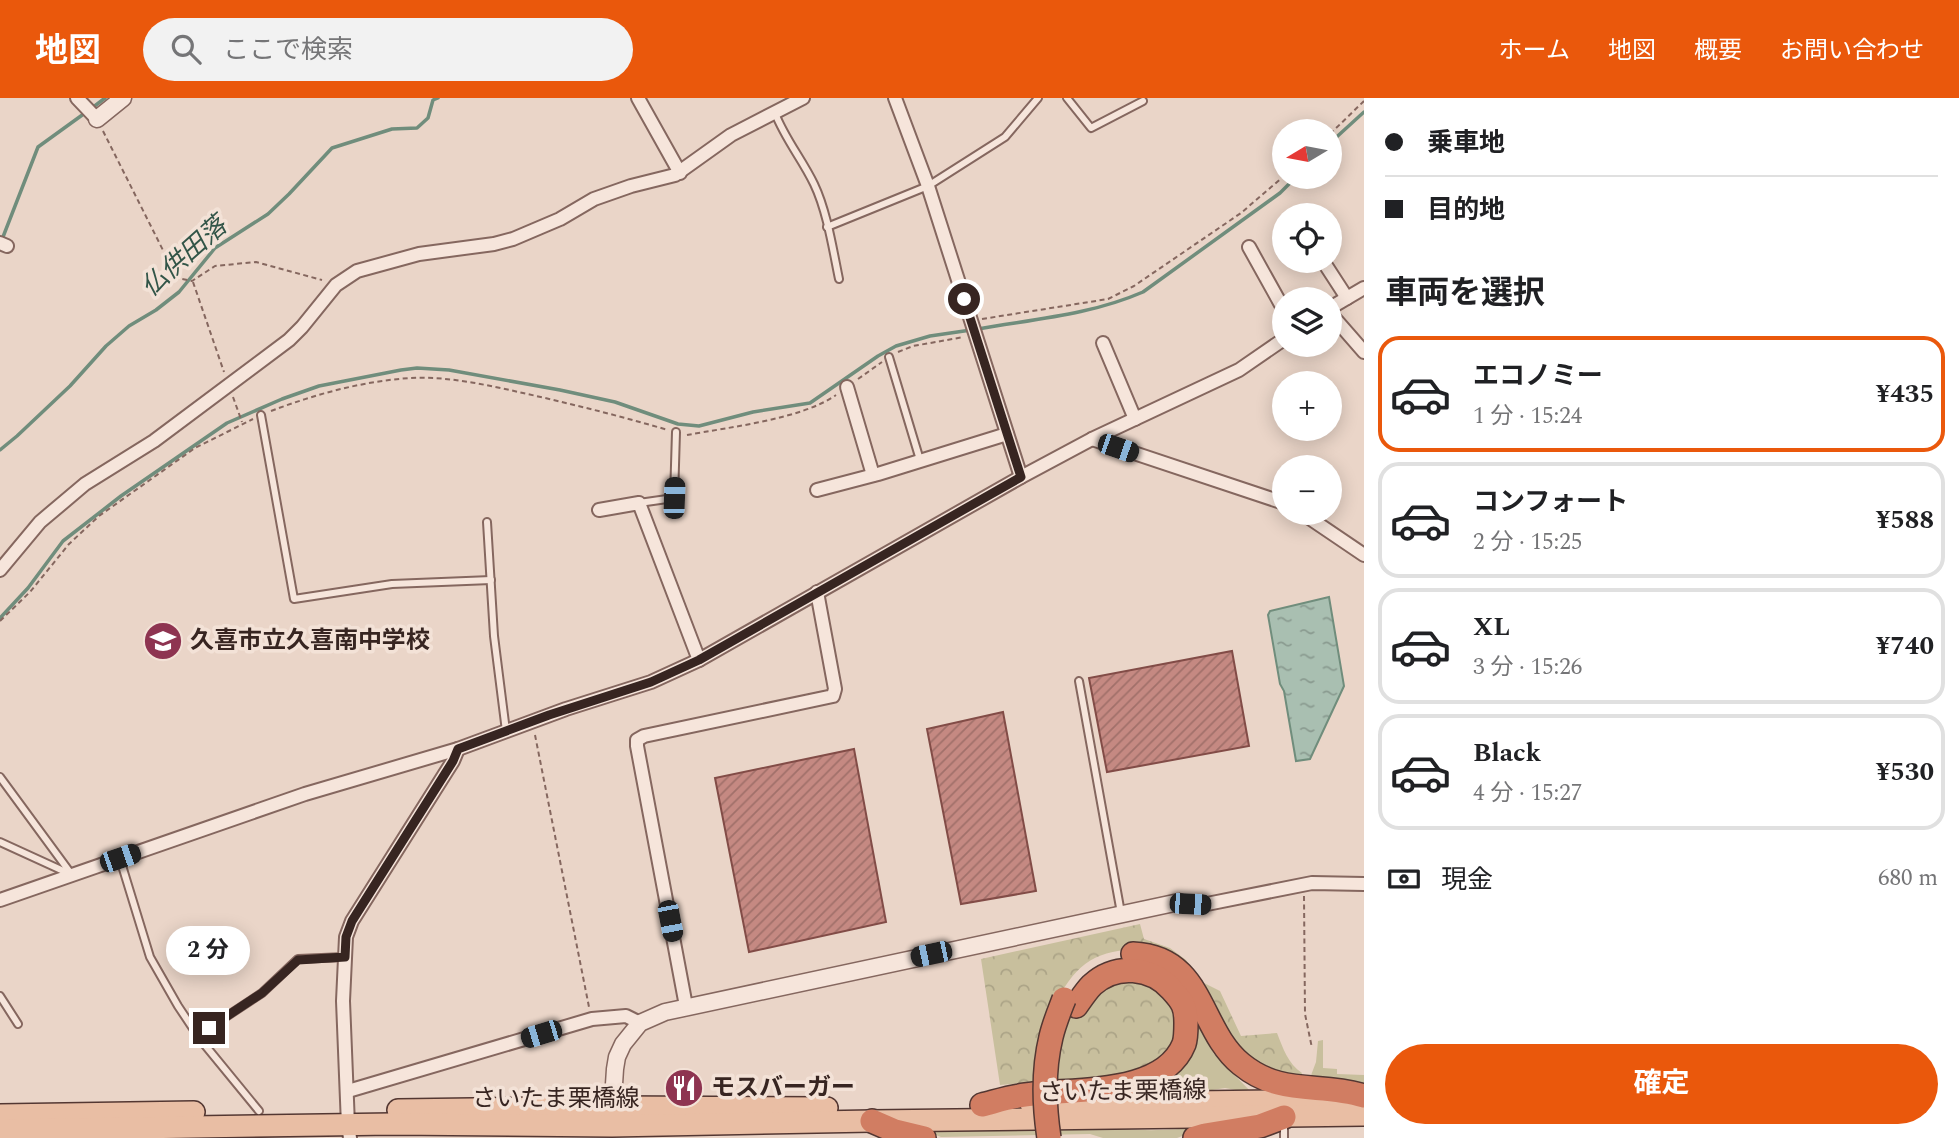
<!DOCTYPE html>
<html lang="ja">
<meta charset="utf-8">
<style>
:root{--surface:#fff;--page:#f2f2f2;--text:#202124;--muted:#757577;--line:#e0e0e0;--accent:#ea580c}
body{margin:0;font-family:Spectral,"Noto Sans JP",serif;background:var(--page);color:var(--text);height:100vh;display:flex;flex-direction:column;font-size:26px;white-space:nowrap}
*{box-sizing:border-box;margin:0}
p{font-size:23px;color:var(--muted)}
.icon{flex:none;width:38px;height:38px;fill:none;stroke:currentColor;stroke-width:2;stroke-linecap:round;stroke-linejoin:round}
.map{position:relative;flex:1;overflow:hidden}
.side{display:flex;flex-direction:column;background:var(--surface);width:595px}
.side>*{flex:none}
.top-card{display:grid;align-content:center;height:154px;padding:0 21px;background:var(--surface)}
.needle{width:46px;rotate:260deg}
.fabs{position:absolute;left:1272px;top:21px;display:grid;gap:14px}
.fabs a{display:grid;place-items:center;width:70px;height:70px;border-radius:50%;background:var(--surface);box-shadow:0 4px 18px #0003;font-size:35px}
.end{position:absolute;width:32px;height:32px;margin:-16px;border:9px solid #372521;background:#fff;box-shadow:0 0 0 4px #fff}
.from{border-radius:50%}
.bubble{position:absolute;height:49px;border-radius:24px;background:var(--surface);box-shadow:0 4px 18px #0003;font-size:23px;font-weight:700;line-height:49px;text-align:center}
.car{position:absolute;width:21px;height:42px;margin:-21px -10px;border-radius:9px;box-shadow:0 0 5px 2px #0007;background:linear-gradient(#222 24%,#8ab4d8 0 40%,#222 0 76%,#8ab4d8 0 86%,#222 0)}
.top-card b{display:flex;align-items:center;gap:24px;height:66px;font-size:26px}
.top-card b+b{border-top:2px solid var(--line)}
.top-card i{width:18px;height:18px;background:var(--text)}
ul{padding:0;list-style:none}
li{display:flex;align-items:center;gap:21px;height:116px;margin:0 14px 10px;padding:0 7px;border:4px solid var(--line);border-radius:21px}
li div{flex:1}
li b{display:block;font-size:26px}
li em{font-style:normal;font-weight:700}
li.on{border-color:var(--accent)}
li>.icon{width:63px;height:63px;stroke-width:1.5}
h2{padding:0 21px;font-size:32px;line-height:84px}
.pay{display:flex;align-items:center;gap:18px;height:77px;padding:0 21px;font-size:26px}
.pay p{margin-inline-start:auto}
.cta{display:flex;gap:14px;margin-top:auto;padding:14px 21px}
.cta a{flex:1;height:80px;border-radius:42px;background:var(--accent);color:#fff;font-size:28px;font-weight:700;line-height:80px;text-align:center}
header{display:flex;align-items:center;gap:42px;box-sizing:border-box;height:98px;padding:0 35px;background:var(--accent);color:#fff}
header strong{font-size:33px}
nav{display:flex;gap:38px;margin-inline-start:auto;font-size:24px}
.search{width:490px;height:63px;background:var(--page);display:flex;align-items:center;gap:18px;box-sizing:border-box;padding:0 24px;border-radius:38px;color:var(--muted);font-size:26px}
main{display:flex;flex:1;min-height:0}
.map>svg:first-child{display:block}
.green{fill:#c8bf9d}
.forest{fill:url(#forest-crowns)}
.water{fill:url(#water-ripples);stroke:#708d7c;stroke-width:2}
.lines{fill:none;stroke-linecap:round;stroke-linejoin:round}
.stream{stroke:#708d7c;stroke-width:3.5}
.building{fill:url(#building-hatch);stroke:#824c47;stroke-width:2}
.service-casing{stroke:#85675f;stroke-width:10}
.minor-casing{stroke:#85675f;stroke-width:16}
.tertiary-casing{stroke:#85675f;stroke-width:19}
.primary-casing{stroke:#533732;stroke-width:24}
.motorway-casing{stroke:#533732;stroke-width:26}
.path{stroke:#85675f;stroke-width:2;stroke-dasharray:5 3.5;stroke-linecap:butt}
.service{stroke:#f6e5db;stroke-width:6}
.minor{stroke:#f6e5db;stroke-width:12}
.tertiary{stroke:#f6e5db;stroke-width:16}
.primary{stroke:#e9bea4;stroke-width:21}
.motorway{stroke:#d17d62;stroke-width:23}
.motorway-bridge-casing{stroke:#533732;stroke-width:26;stroke-linecap:butt}
.motorway-bridge{stroke:#d17d62;stroke-width:23}
.route{stroke:#372521;stroke-width:9}
.labels{text-anchor:middle;dominant-baseline:central;stroke-width:7;stroke-linejoin:round;paint-order:stroke}
.poi-label{font-size:24px;font-weight:bold;fill:#372521;stroke:#f3e2d7;text-anchor:start}
.street-label{font-size:24px;fill:#372521;stroke:#f3e2d7}
.water-label{font-size:26px;font-style:italic;fill:#325548;stroke:#f3e2d7}
</style>
<header>
<strong>地図</strong>
<div class="search"><svg class="icon" aria-label="search" viewBox="0 0 24 24"><circle cx="10" cy="10" r="6"/><path d="M15 15l6 6"/></svg>ここで検索</div>
<nav><a>ホーム</a><a>地図</a><a>概要</a><a>お問い合わせ</a></nav>
</header>
<main>
<div class="map">
<svg width="1364" height="1040" viewBox="0 0 1364 1040">
<defs>
<pattern id="forest-crowns" width="20" height="18" patternUnits="userSpaceOnUse" patternTransform="scale(1.75)"><rect width="20" height="18" fill="#c8bf9d"/><path d="M2 6a3 3 0 1 1 6 0M12 15a3 3 0 1 1 6 0" fill="none" stroke="#aca487"/></pattern>
<pattern id="water-ripples" width="26" height="14" patternUnits="userSpaceOnUse" patternTransform="scale(1.75)"><rect width="26" height="14" fill="#a9bfb1"/><path d="M2 4q2-2 4 0t4 0M15 11q2-2 4 0t4 0" fill="none" stroke="#8a9b90"/></pattern>
<pattern id="building-hatch" width="6" height="6" patternUnits="userSpaceOnUse" patternTransform="scale(1.75)"><rect width="6" height="6" fill="#c58982"/><path d="M-1 1l2-2M0 6l6-6M5 7l2-2" fill="none" stroke="#a1706a"/></pattern>
</defs>
<rect width="100%" height="100%" fill="#ead5c8"/>
<g class="green">
<path d="M1197,923L1214,956L1252,995L1225,990L1167,999L1111,1000Z"/>
<path d="M1323,942V970L1337,971V976L1364,977V988L1310,980L1316,964L1318,943Z"/>
<path d="M1095,1028C1135,1033 1163,1034 1203,1028L1204,1030L1177,1040H1103L1090,1036L941,1039L923,1032Z"/>
</g>
<path class="forest" d="M1140,826L1144,841L1170,850L1186,862L1204,885L1220,893L1241,938L1277,935C1283,950 1288,966 1302,975L1298,986L1261,972L1142,851C1097,852 1078,863 1056,904L1084,917L1088,906L1109,886L1138,880L1170,898L1179,936L1166,959L1134,976L1000,987L981,861Z"/>
<path class="water" d="M1329,499L1344,588L1310,661L1296,663L1284,593L1280,586L1268,517L1270,513Z"/>
<g class="lines">
<g class="stream">
<path d="M92,10L105,0"/>
<path d="M1330,45L1364,14"/>
<path d="M1,144L38,49L85,15"/>
<path d="M978,231C1035,221 1090,217 1143,194L1280,95L1296,79"/>
<path d="M0,352L17,338L70,288L106,248L129,228L156,212L179,194L215,150L268,116L289,96L332,50L392,31L417,30L428,20L433,2L438,0"/>
<path d="M0,520L28,490L63,443L121,398L227,325L282,301L319,288L401,272L417,270L449,272L560,292L615,304L678,326L699,328L753,314L810,305L878,258L896,248L930,238L971,232"/>
</g>
</g>
<g class="building">
<path d="M1232,553L1249,648L1107,674L1089,580Z"/>
<path d="M1003,614L1036,793L961,806L927,631Z"/>
<path d="M854,651L886,824L749,854L715,680Z"/>
</g>
<g class="lines">
<g class="service-casing">
<g id="service">
<path d="M1067,0L1091,30L1143,3"/>
<path d="M775,15C785,41 802,61 814,86C827,113 833,152 839,181"/>
<path d="M827,129L928,88L1005,39L1038,0"/>
<path d="M889,259L920,362"/>
<path d="M261,317L294,501L392,486L491,482"/>
<path d="M639,405L674,400L676,334"/>
<path d="M487,424L494,538L506,633"/>
<path d="M1079,583L1121,815"/>
<path d="M0,679L72,777"/>
<path d="M0,744L70,776"/>
<path d="M120,761L150,859L178,908L200,941L259,1013"/>
<path d="M0,898L18,926"/>
<path d="M200,941L209,930L262,895L298,861L345,859"/>
<path d="M1284,1024V1040"/>
</g>
</g>
<g class="minor-casing">
<g id="minor">
<path d="M77,0L97,21"/>
<path d="M638,0L680,75"/>
<path d="M895,0L928,88L1021,379"/>
<path d="M0,145L7,148"/>
<path d="M1249,149L1284,212"/>
<path d="M1323,163L1347,200"/>
<path d="M1330,210L1364,190"/>
<path d="M1330,215L1364,254"/>
<path d="M1103,245L1135,321"/>
<path d="M847,289L873,377"/>
<path d="M1092,341L1284,405"/>
<path d="M817,392L878,376L1007,336"/>
<path d="M599,412L639,405L699,562"/>
<path d="M1302,415L1364,457"/>
<path d="M0,472L40,424L85,386L154,343L289,242L302,229L336,187L357,173L419,156L494,146L513,141L560,121L594,101L631,88L675,77L731,37L803,0"/>
<path d="M0,802L305,696L458,651L566,611L651,584L699,562L1021,379L1092,341L1239,272L1284,241"/>
<path d="M1179,804L1207,806L1312,785L1364,786"/>
<path d="M686,908L637,648V642L644,638L833,598L835,591L817,494"/>
<path d="M348,993L592,921L626,918L640,925"/>
<path d="M350,1040L348,1027L343,903L346,839L352,823L453,663L458,651"/>
</g>
</g>
<g class="tertiary-casing">
<g id="tertiary">
<path d="M97,21L123,0"/>
<path d="M612,1017L615,971L617,959L623,946L640,925L665,914L1179,804"/>
</g>
</g>
<g class="primary-casing">
<g id="primary">
<path d="M1031,1006L1349,1002"/>
<path d="M398,1012L612,1009L827,1010"/>
<path d="M0,1017L194,1014"/>
<path d="M0,1032L392,1026L612,1028L872,1023L1364,1017"/>
</g>
</g>
<g class="motorway-casing">
<g id="motorway">
<path d="M1133,856C1204,859 1198,931 1241,966C1281,999 1320,984 1364,998"/>
<path d="M982,1007C994,1004 1006,1000 1019,998C1065,989 1162,1001 1184,946C1186,940 1186,932 1186,925C1186,909 1183,904 1172,892C1152,869 1116,865 1092,887C1086,893 1081,901 1076,908"/>
<path d="M872,1023L895,1033L924,1040"/>
<path d="M1195,1040L1205,1037L1260,1028L1284,1019"/>
</g>
</g>
<g class="path">
<path d="M103,33L177,180L192,183L215,168L256,164L322,182"/>
<path d="M1330,36L1364,3"/>
<path d="M193,184L224,274"/>
<path d="M982,221L1108,201L1134,188L1241,115L1284,78"/>
<path d="M898,254L913,248L964,239"/>
<path d="M858,281L882,264"/>
<path d="M233,299L242,324"/>
<path d="M271,313C316,296 363,283 411,280C448,278 487,287 523,295C572,306 620,318 668,332"/>
<path d="M687,337C730,329 802,321 836,297"/>
<path d="M0,523L30,494L69,446L99,418L195,350L253,321"/>
<path d="M535,637L589,909"/>
<path d="M1304,798L1305,916L1312,950"/>
</g>
<use href="#service" class="service"/>
<use href="#minor" class="minor"/>
<use href="#tertiary" class="tertiary"/>
<use href="#primary" class="primary"/>
<use href="#motorway" class="motorway"/>
<g class="motorway-bridge-casing">
<path id="motorway-bridge" d="M1049,1040C1044,1007 1043,972 1051,939C1054,926 1059,914 1064,901"/>
</g>
<use href="#motorway-bridge" class="motorway-bridge"/>
</g>
<g class="lines">
<path class="route" d="M209,930L262,895L298,862L345,859L346,839L352,823L453,663L458,651L549,617L651,584L699,562L1021,379L964,201"/>
</g>
<defs>
<g id="school-disc" transform="scale(2.0125)"><circle r="9.5" fill="#8e3451" stroke="#f3e2d7"/><path d="M0-5L7-2L0 1L-7-2ZM-4 1L0 2.5L4 1V4Q0 6-4 4Z" fill="#fff"/></g>
<g id="restaurant-disc" transform="scale(2.0125)"><circle r="9.5" fill="#8e3451" stroke="#f3e2d7"/><path d="M-5-6h1v4h1v-4h1v4h1v-4h1v5L-1.5 .5V6h-2V.5L-5-1ZM5-6V6H3V1.5H1.5Q1.5-4 5-6Z" fill="#fff"/></g>
</defs>
<g fill-rule="evenodd">
<use href="#school-disc" x="163" y="543"/>
<use href="#restaurant-disc" x="684" y="990"/>
</g>
<g class="labels">
<g class="poi-label">
<text x="190" y="543">久喜市立久喜南中学校</text>
<text x="711" y="990">モスバーガー</text>
</g>
<g class="street-label">
<text transform="translate(1123 994) rotate(-1)">さいたま栗橋線</text>
<text x="556" y="1001">さいたま栗橋線</text>
</g>
<g class="water-label">
<text transform="translate(184 159) rotate(-42)">仏供田落</text>
</g>
</g>
</svg>
<div class="fabs">
<a><svg class="needle" viewBox="-14 -14 28 28"><path d="M0-13l5 13h-10z" fill="#e53935"/><path d="M0 13l5-13h-10z" fill="#757577"/></svg></a>
<a><svg class="icon" aria-label="locate" viewBox="0 0 24 24"><circle cx="12" cy="12" r="6"/><path d="M12 2v4M12 18v4M2 12h4M18 12h4"/></svg></a>
<a><svg class="icon" aria-label="layers" viewBox="0 0 24 24"><path d="M12 4l9 5-9 5-9-5zM3 14l9 5 9-5"/></svg></a>
<a>+</a>
<a>−</a>
</div>
<i class="end from" style="left:964px;top:201px"></i>
<i class="end" style="left:209px;top:930px"></i>
<div class="bubble" style="left:166px;top:828px;width:84px">2 分</div>
<i class="car" style="left:1118px;top:350px;rotate:109deg"></i>
<i class="car" style="left:674px;top:400px;rotate:2deg"></i>
<i class="car" style="left:120px;top:760px;rotate:71deg"></i>
<i class="car" style="left:1190px;top:806px;rotate:93deg"></i>
<i class="car" style="left:670px;top:823px;rotate:169deg"></i>
<i class="car" style="left:931px;top:856px;rotate:258deg"></i>
<i class="car" style="left:541px;top:936px;rotate:253deg"></i>
</div>
<section class="side">
<div class="top-card">
<b><i class="from"></i>乗車地</b>
<b><i></i>目的地</b>
</div>
<h2>車両を選択</h2>
<ul>
<li class="on"><svg class="icon" aria-label="car" viewBox="0 0 24 24"><path d="M5 17H2v-5l4-1 3-4h7l3 4 3 1v5h-3M9 17h6M6 11h13"/><circle cx="7" cy="17" r="2"/><circle cx="17" cy="17" r="2"/></svg><div><b>エコノミー</b><p>1 分 · 15:24</p></div><em>¥435</em></li>
<li><svg class="icon" aria-label="car" viewBox="0 0 24 24"><path d="M5 17H2v-5l4-1 3-4h7l3 4 3 1v5h-3M9 17h6M6 11h13"/><circle cx="7" cy="17" r="2"/><circle cx="17" cy="17" r="2"/></svg><div><b>コンフォート</b><p>2 分 · 15:25</p></div><em>¥588</em></li>
<li><svg class="icon" aria-label="car" viewBox="0 0 24 24"><path d="M5 17H2v-5l4-1 3-4h7l3 4 3 1v5h-3M9 17h6M6 11h13"/><circle cx="7" cy="17" r="2"/><circle cx="17" cy="17" r="2"/></svg><div><b>XL</b><p>3 分 · 15:26</p></div><em>¥740</em></li>
<li><svg class="icon" aria-label="car" viewBox="0 0 24 24"><path d="M5 17H2v-5l4-1 3-4h7l3 4 3 1v5h-3M9 17h6M6 11h13"/><circle cx="7" cy="17" r="2"/><circle cx="17" cy="17" r="2"/></svg><div><b>Black</b><p>4 分 · 15:27</p></div><em>¥530</em></li>
</ul>
<div class="pay"><svg class="icon" aria-label="cash" viewBox="0 0 24 24"><path d="M3 7h18v10H3z"/><circle cx="12" cy="12" r="2"/></svg>現金<p>680 m</p></div>
<div class="cta"><a>確定</a></div>
</section>
</main>
